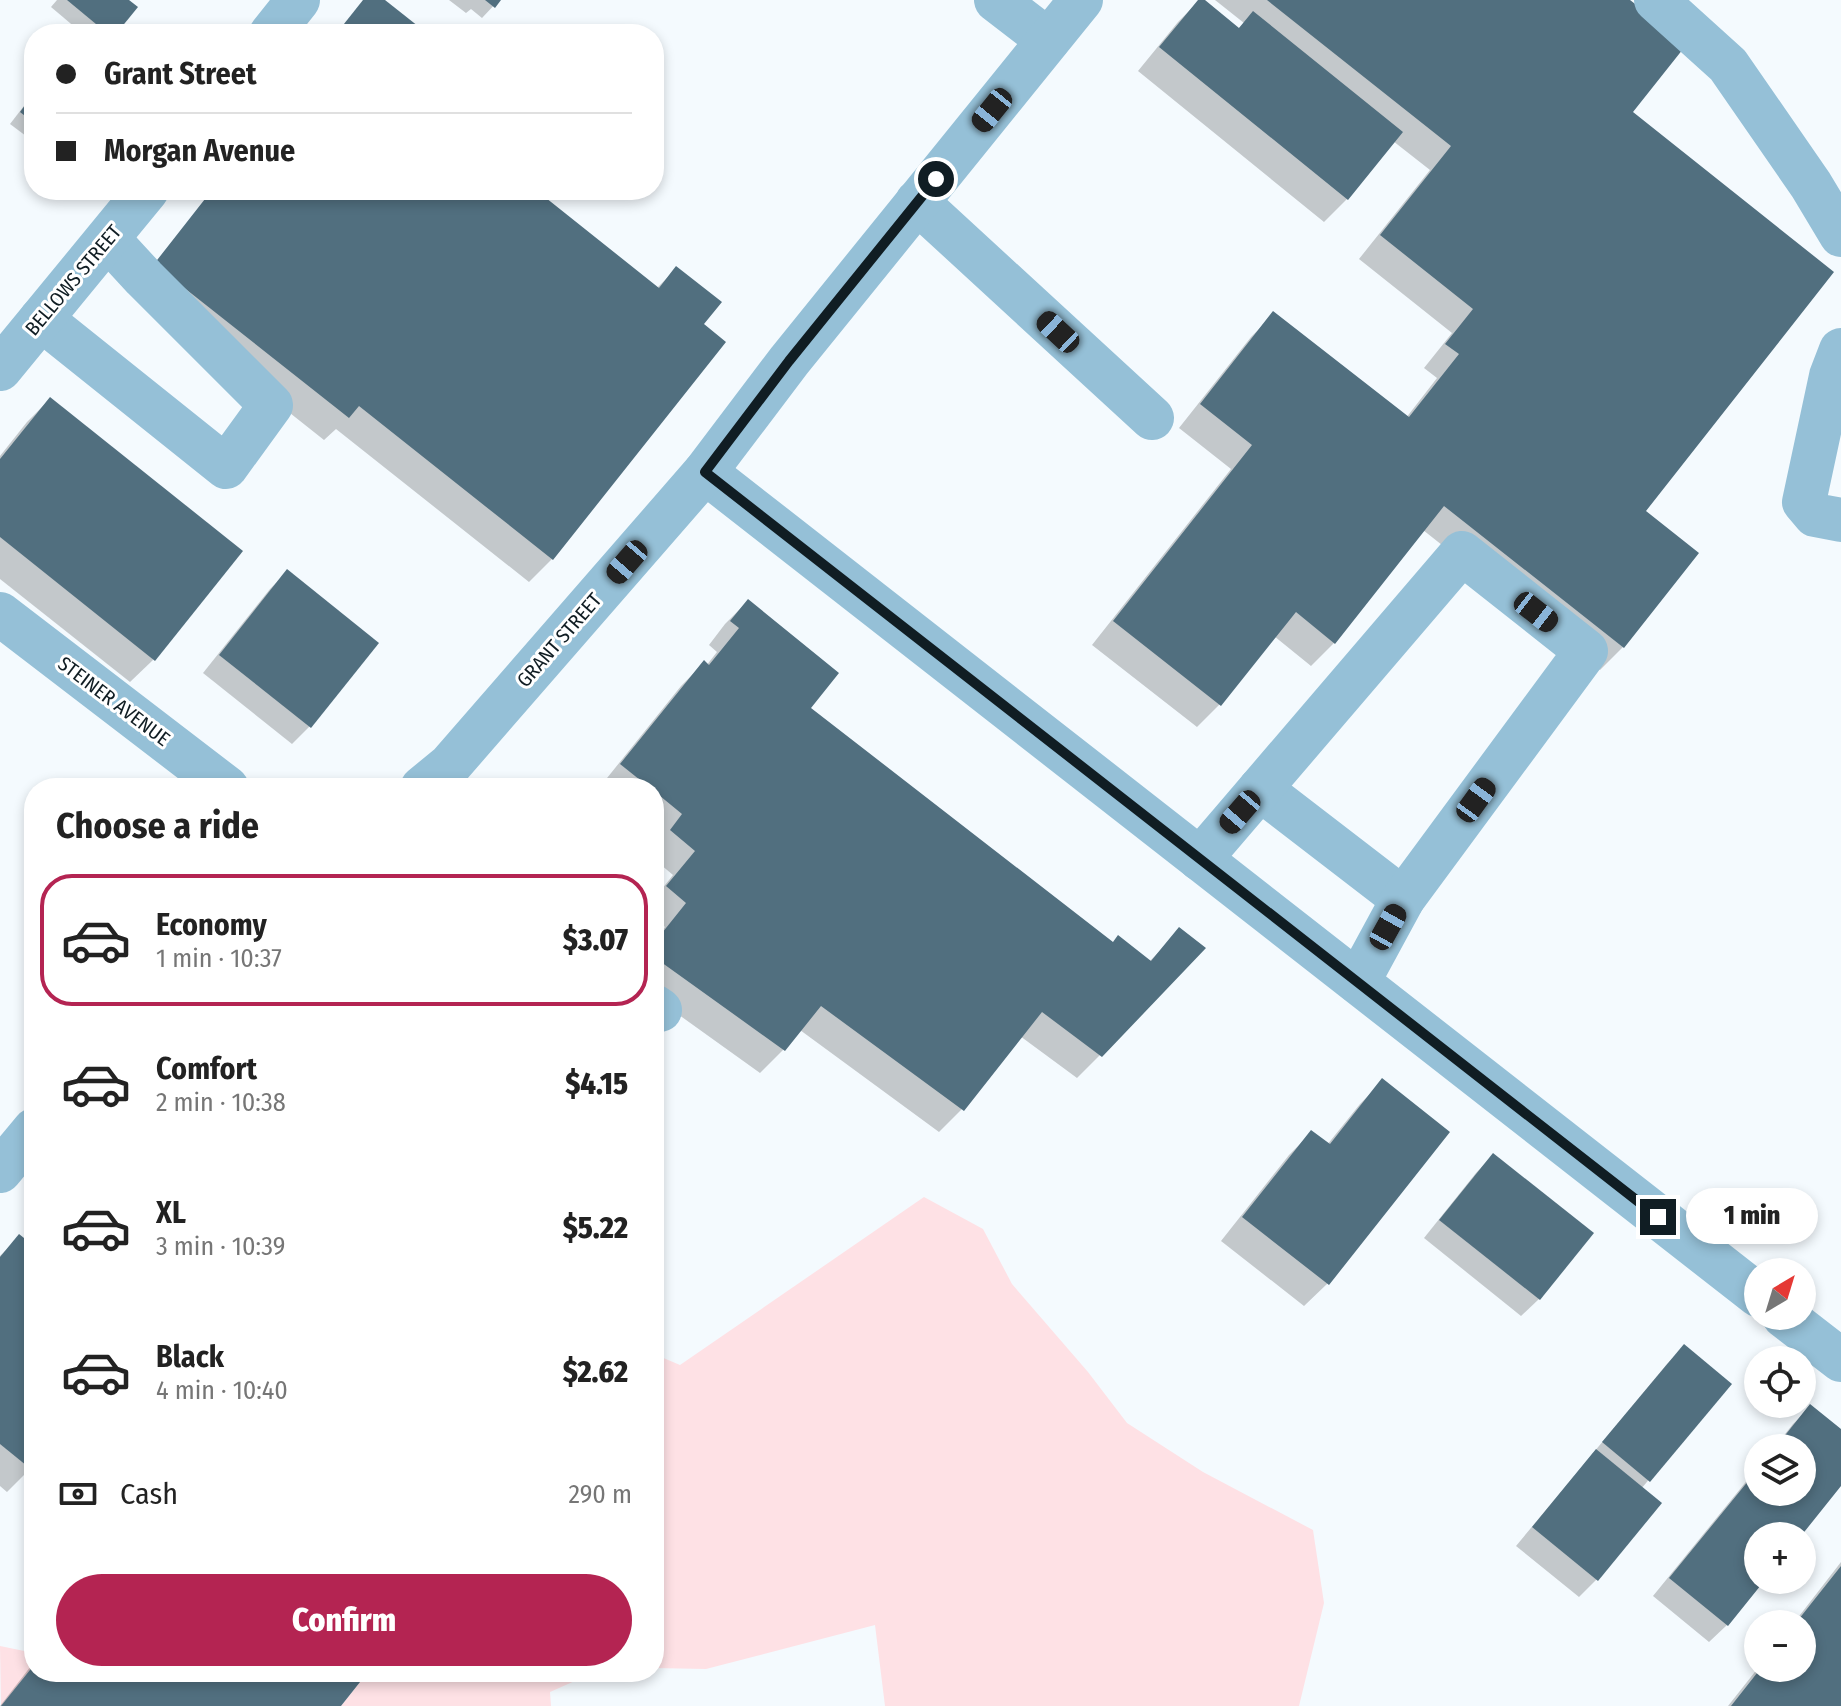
<!DOCTYPE html>
<meta charset="utf-8">
<style>
:root{--surface:#fff;--page:#f6f6f6;--text:#222;--muted:#767676;--line:#e0e0e0;--accent:#b42452}
body{margin:0;font-family:"Fira Sans Condensed",sans-serif;background:var(--page);color:var(--text);height:100vh;display:flex;flex-direction:column;font-size:30px;white-space:nowrap}
*{box-sizing:border-box;margin:0}
p{font-size:26px;color:var(--muted)}
.icon{flex:none;width:44px;height:44px;fill:none;stroke:currentColor;stroke-width:2;stroke-linecap:round;stroke-linejoin:round}
.map{position:relative;flex:1;overflow:hidden}
.panel{position:absolute;left:24px;top:778px;width:640px;height:904px;display:flex;flex-direction:column;background:var(--surface);border-radius:32px;box-shadow:0 4px 12px #0003}
.panel>*{flex:none}
.banner{position:absolute;left:24px;top:24px;width:640px;height:176px;border-radius:32px;box-shadow:0 4px 12px #0003;display:grid;align-content:center;height:176px;padding:0 32px;background:var(--surface)}
.needle{width:52px;rotate:38deg}
.buttons{position:absolute;left:1744px;top:1258px;display:grid;gap:16px}
.buttons a{display:grid;place-items:center;width:72px;height:72px;border-radius:50%;background:var(--surface);box-shadow:0 4px 12px #0003;font-size:40px}
.end{position:absolute;width:36px;height:36px;margin:-18px;border:10px solid #101d23;background:#fff;box-shadow:0 0 0 4px #fff}
.from{border-radius:50%}
.bubble{position:absolute;height:56px;border-radius:28px;background:var(--surface);box-shadow:0 4px 12px #0003;font-size:26px;font-weight:800;line-height:56px;text-align:center}
.car{position:absolute;width:24px;height:48px;margin:-24px -12px;border-radius:10px;box-shadow:0 0 6px 2px #0007;background:linear-gradient(#222 24%,#8ab4d8 0 40%,#222 0 76%,#8ab4d8 0 86%,#222 0)}
.banner b{display:flex;align-items:center;gap:28px;height:76px;font-size:30px}
.banner b+b{border-top:2px solid var(--line)}
.banner i{width:20px;height:20px;background:var(--text)}
ul{padding:0;list-style:none}
li{display:flex;align-items:center;gap:24px;height:132px;margin:0 16px 12px;padding:0 16px;border:4px solid transparent;border-radius:32px}
li div{flex:1}
li b{display:block;font-size:30px}
li em{font-style:normal;font-weight:800}
li.selected{border-color:var(--accent)}
li>.icon{width:72px;height:72px;stroke-width:1.5}
h2{padding:0 32px;font-size:36px;line-height:96px}
.pay{display:flex;align-items:center;gap:20px;height:88px;padding:0 32px;font-size:30px}
.pay p{margin-inline-start:auto}
.button{display:flex;gap:16px;margin-top:auto;padding:16px 32px}
.button a{flex:1;height:92px;border-radius:48px;background:var(--accent);color:#fff;font-size:32px;font-weight:800;line-height:92px;text-align:center}
.map>svg:first-child{display:block}
.green{fill:#fee1e5}
.shadow{fill:#0003}
.building{fill:#516f7f}
.lines{fill:none;stroke-linecap:round;stroke-linejoin:round}
.minor{stroke:#95c0d7;stroke-width:44}
.route{stroke:#101d23;stroke-width:10}
.labels{text-anchor:middle;dominant-baseline:central;stroke-width:6;stroke-linejoin:round;paint-order:stroke}
.street-label{font-size:20px;fill:#101d23;stroke:#fff}
</style>
<div class="map">
<svg width="1841" height="1706" viewBox="0 0 1841 1706">
<rect width="100%" height="100%" fill="#f4fafe"/>
<g class="green">
<path d="M924,1197L983,1229L1012,1284L1088,1372L1127,1423L1203,1472L1313,1530L1324,1603L1299,1706H885L875,1625L706,1669L654,1668V1354L680,1365Z"/>
<path d="M0,1646L34,1653V1665L1,1706Z"/>
<path d="M368,1672H595L550,1692L551,1706H341Z"/>
</g>
<g class="shadow">
<path d="M57,0H126L114,34H83L51,7Z"/>
<path d="M449,0H499L482,18L471,9L466,13Z"/>
<path d="M1200,0L1238,29L1244,23L1215,0H1627L1643,512L1623,647L1600,670L1423,530L1334,643L1311,666L1274,636L1220,704L1197,727L1092,645L1231,469L1179,428L1251,337L1274,314L1406,418L1437,378L1424,368L1452,333L1359,259L1430,170L1393,141L1347,199L1324,222L1138,71L1178,22Z"/>
<path d="M34,93V142L10,124Z"/>
<path d="M215,190H533L657,288L676,269L701,325L552,559L529,582L336,429L324,440L132,288L149,273Z"/>
<path d="M50,399L153,660L130,682L0,579V456L27,422Z"/>
<path d="M287,572L376,643L309,727L292,744L203,673L270,589Z"/>
<path d="M748,601L808,709L1111,944L1149,962L1180,930L1100,1055L1077,1078L1020,1036L962,1109L939,1132L800,1030L783,1050L760,1073L654,997V940L665,927L654,918V899L673,875L654,859V846L661,837L654,832V788H599L681,686L704,663L706,666L717,652L709,645L725,624Z"/>
<path d="M1383,1081L1327,1284L1304,1306L1221,1241L1289,1155L1312,1132L1327,1145L1360,1104Z"/>
<path d="M1493,1155L1539,1299L1521,1316L1424,1238L1476,1173Z"/>
<path d="M19,1237L34,1249V1476L28,1471L7,1492L0,1486V1256Z"/>
<path d="M1684,1347L1729,1384L1641,1489L1659,1504L1596,1580L1579,1597L1516,1546L1667,1364Z"/>
<path d="M1811,1407L1841,1431V1483L1798,1536H1758V1580H1763L1727,1625L1709,1642L1653,1596L1758,1467V1492H1802V1448H1774L1793,1424Z"/>
<path d="M1841,1562V1706H1728L1758,1668H1802V1624H1793Z"/>
<path d="M34,1662V1672H366L339,1706H0Z"/>
</g>
<g class="building">
<path d="M67,0H129L138,7L116,34H108Z"/>
<path d="M363,0H385L428,34H336Z"/>
<path d="M485,0H501L495,8Z"/>
<path d="M1198,0H1205L1239,28L1253,11L1403,132L1348,200L1159,47Z"/>
<path d="M1267,0H1630L1687,44L1633,112L1834,272L1646,511L1699,553L1624,648L1444,506L1335,644L1296,612L1221,706L1113,621L1252,445L1200,404L1273,311L1409,417L1459,354L1445,344L1473,309L1380,235L1451,146Z"/>
<path d="M34,93V123L20,112Z"/>
<path d="M212,190H536L659,288L676,266L722,302L704,324L726,342L553,560L359,406L349,418L154,264Z"/>
<path d="M50,397L243,551L155,661L0,537V459Z"/>
<path d="M287,569L379,643L311,728L219,655Z"/>
<path d="M748,599L839,673L811,708L1113,942L1118,935L1151,961L1179,927L1206,948L1102,1057L1042,1012L964,1111L821,1006L785,1051L654,957V943L686,903L666,886L695,851L670,830L682,814L654,791V788H650L620,764L704,660L709,665L739,628L730,621Z"/>
<path d="M1382,1078L1450,1132L1329,1285L1242,1217L1311,1130L1330,1144Z"/>
<path d="M1493,1153L1594,1233L1540,1300L1439,1220Z"/>
<path d="M19,1234L34,1246V1467L32,1470L0,1444V1257Z"/>
<path d="M1684,1344L1732,1384L1650,1482L1602,1442Z"/>
<path d="M1810,1404L1841,1429V1486L1801,1536H1758V1580H1765L1728,1626L1669,1578L1758,1469V1492H1802V1448H1775Z"/>
<path d="M1596,1449L1662,1503L1598,1581L1532,1527Z"/>
<path d="M1841,1566V1706H1731L1761,1668H1802V1624H1795Z"/>
<path d="M34,1665V1672H368L341,1706H1Z"/>
</g>
<g class="lines">
<g class="minor">
<path d="M996,0L1048,40"/>
<path d="M1656,0L1728,65L1811,185L1841,235"/>
<path d="M271,34L298,0"/>
<path d="M917,202L1152,418"/>
<path d="M41,319L226,467L271,405L144,278L108,239"/>
<path d="M1841,350L1831,376L1804,502L1815,515L1841,520"/>
<path d="M0,369L147,190"/>
<path d="M705,472L1758,1295"/>
<path d="M0,614L227,788"/>
<path d="M422,788L450,765L705,472L789,361L1081,0"/>
<path d="M1260,789L1403,899"/>
<path d="M1200,859L1462,553L1586,651L1403,899L1358,982"/>
<path d="M654,1006L660,1010"/>
<path d="M0,1171L34,1130"/>
<path d="M1784,1316L1841,1360"/>
</g>
</g>
<g class="lines">
<path class="route" d="M936,179L789,361L705,472L1658,1217"/>
</g>
<g class="labels">
<g class="street-label">
<text transform="translate(73 280) rotate(-50)">BELLOWS STREET</text>
<text transform="translate(559 640) rotate(-49)">GRANT STREET</text>
<text transform="translate(114 701) rotate(37)">STEINER AVENUE</text>
</g>
</g>
</svg>
<div class="buttons">
<a><svg class="needle" viewBox="-14 -14 28 28"><path d="M0-13l5 13h-10z" fill="#e53935"/><path d="M0 13l5-13h-10z" fill="#767676"/></svg></a>
<a><svg class="icon" aria-label="locate" viewBox="0 0 24 24"><circle cx="12" cy="12" r="6"/><path d="M12 2v4M12 18v4M2 12h4M18 12h4"/></svg></a>
<a><svg class="icon" aria-label="layers" viewBox="0 0 24 24"><path d="M12 4l9 5-9 5-9-5zM3 14l9 5 9-5"/></svg></a>
<a>+</a>
<a>−</a>
</div>
<i class="end from" style="left:936px;top:179px"></i>
<i class="end" style="left:1658px;top:1217px"></i>
<div class="bubble" style="left:1686px;top:1188px;width:132px">1 min</div>
<i class="car" style="left:992px;top:110px;rotate:219deg"></i>
<i class="car" style="left:1058px;top:332px;rotate:313deg"></i>
<i class="car" style="left:627px;top:562px;rotate:221deg"></i>
<i class="car" style="left:1536px;top:612px;rotate:128deg"></i>
<i class="car" style="left:1476px;top:800px;rotate:36deg"></i>
<i class="car" style="left:1240px;top:812px;rotate:221deg"></i>
<i class="car" style="left:1388px;top:927px;rotate:29deg"></i>
<div class="banner">
<b><i class="from"></i>Grant Street</b>
<b><i></i>Morgan Avenue</b>
</div>
<section class="panel">
<h2>Choose a ride</h2>
<ul>
<li class="selected"><svg class="icon" aria-label="car" viewBox="0 0 24 24"><path d="M5 17H2v-5l4-1 3-4h7l3 4 3 1v5h-3M9 17h6M6 11h13"/><circle cx="7" cy="17" r="2"/><circle cx="17" cy="17" r="2"/></svg><div><b>Economy</b><p>1 min · 10:37</p></div><em>$3.07</em></li>
<li><svg class="icon" aria-label="car" viewBox="0 0 24 24"><path d="M5 17H2v-5l4-1 3-4h7l3 4 3 1v5h-3M9 17h6M6 11h13"/><circle cx="7" cy="17" r="2"/><circle cx="17" cy="17" r="2"/></svg><div><b>Comfort</b><p>2 min · 10:38</p></div><em>$4.15</em></li>
<li><svg class="icon" aria-label="car" viewBox="0 0 24 24"><path d="M5 17H2v-5l4-1 3-4h7l3 4 3 1v5h-3M9 17h6M6 11h13"/><circle cx="7" cy="17" r="2"/><circle cx="17" cy="17" r="2"/></svg><div><b>XL</b><p>3 min · 10:39</p></div><em>$5.22</em></li>
<li><svg class="icon" aria-label="car" viewBox="0 0 24 24"><path d="M5 17H2v-5l4-1 3-4h7l3 4 3 1v5h-3M9 17h6M6 11h13"/><circle cx="7" cy="17" r="2"/><circle cx="17" cy="17" r="2"/></svg><div><b>Black</b><p>4 min · 10:40</p></div><em>$2.62</em></li>
</ul>
<div class="pay"><svg class="icon" aria-label="cash" viewBox="0 0 24 24"><path d="M3 7h18v10H3z"/><circle cx="12" cy="12" r="2"/></svg>Cash<p>290 m</p></div>
<div class="button"><a>Confirm</a></div>
</section>
</div>
